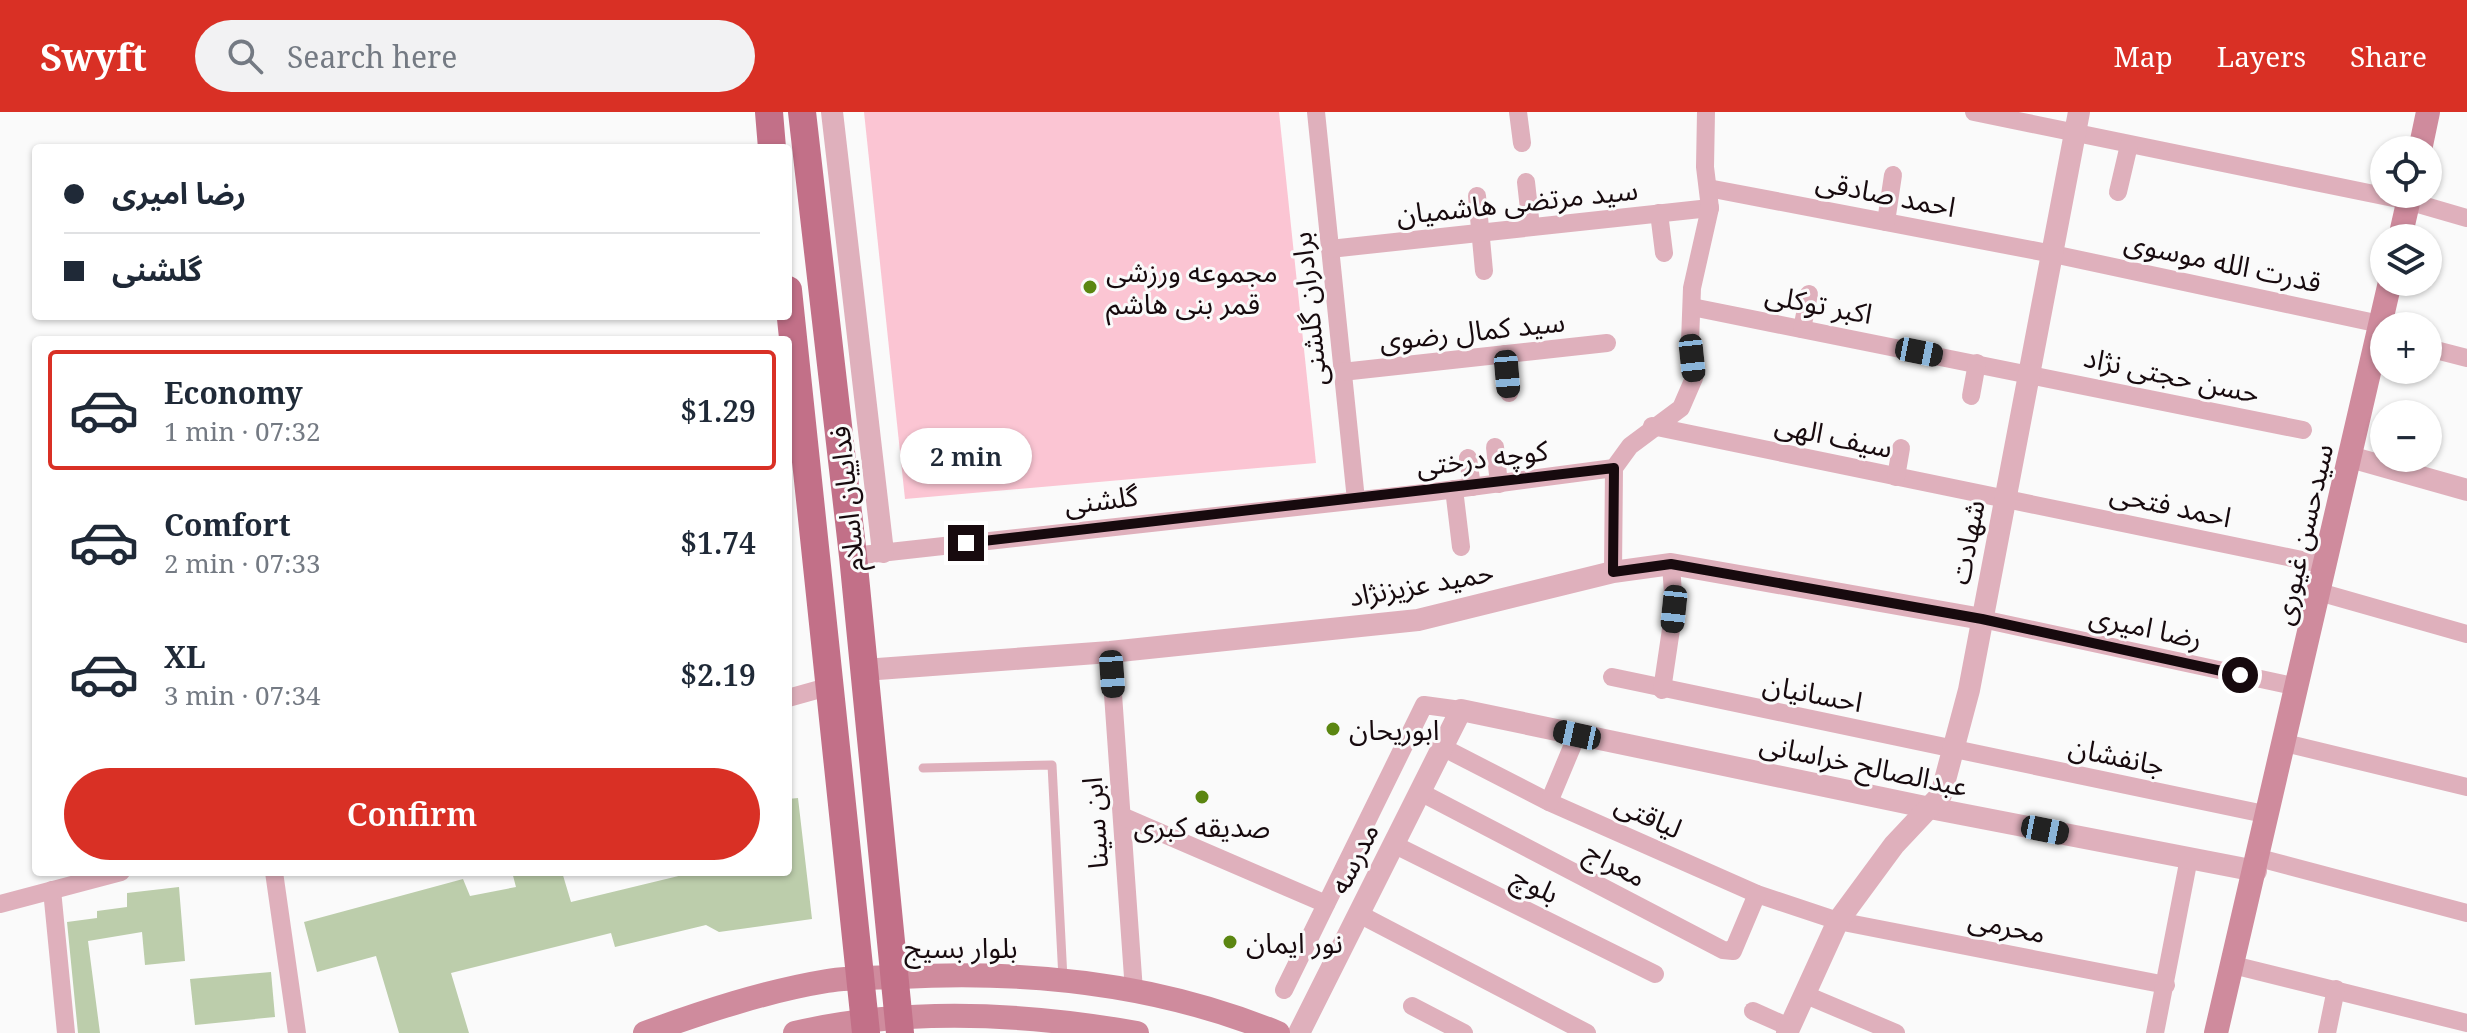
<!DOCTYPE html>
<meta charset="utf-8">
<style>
:root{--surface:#fff;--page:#f2f2f3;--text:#1f2937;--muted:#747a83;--line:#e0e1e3;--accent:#d93025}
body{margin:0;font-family:"Noto Serif","Noto Sans Arabic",serif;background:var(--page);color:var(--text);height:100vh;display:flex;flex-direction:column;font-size:30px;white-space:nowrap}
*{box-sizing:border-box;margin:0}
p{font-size:26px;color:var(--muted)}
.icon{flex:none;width:44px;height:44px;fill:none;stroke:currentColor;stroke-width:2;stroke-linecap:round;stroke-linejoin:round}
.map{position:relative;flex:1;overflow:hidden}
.side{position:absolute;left:32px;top:224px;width:760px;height:540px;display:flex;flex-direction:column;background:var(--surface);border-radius:8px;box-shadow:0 2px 6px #0004}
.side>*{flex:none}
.banner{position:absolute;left:32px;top:32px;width:760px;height:176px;border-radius:8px;box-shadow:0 2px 6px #0004;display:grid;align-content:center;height:176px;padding:0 32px;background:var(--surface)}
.fabs{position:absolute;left:2370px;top:24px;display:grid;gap:16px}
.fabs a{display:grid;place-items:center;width:72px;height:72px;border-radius:50%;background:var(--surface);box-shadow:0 2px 6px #0004;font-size:40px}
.end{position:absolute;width:36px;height:36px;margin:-18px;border:10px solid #170a0e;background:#fff;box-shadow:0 0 0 4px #fff}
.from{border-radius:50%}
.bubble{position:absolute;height:56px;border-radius:28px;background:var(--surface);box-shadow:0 2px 6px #0004;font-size:26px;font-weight:600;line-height:56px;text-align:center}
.car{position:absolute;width:24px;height:48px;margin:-24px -12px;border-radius:10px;box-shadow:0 0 6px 2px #0007;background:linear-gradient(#222 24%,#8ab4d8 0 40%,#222 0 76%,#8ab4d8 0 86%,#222 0)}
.banner b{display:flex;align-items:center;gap:28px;height:76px;font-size:30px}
.banner b+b{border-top:2px solid var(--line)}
.banner i{width:20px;height:20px;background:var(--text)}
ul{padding:14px 0 0;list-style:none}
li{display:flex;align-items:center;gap:24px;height:120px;margin:0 16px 12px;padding:0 16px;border:4px solid transparent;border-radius:8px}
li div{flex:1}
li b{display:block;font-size:30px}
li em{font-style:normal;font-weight:600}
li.selected{border-color:var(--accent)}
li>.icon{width:72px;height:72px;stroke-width:1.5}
.primary-button{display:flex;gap:16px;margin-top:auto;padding:16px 32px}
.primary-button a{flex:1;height:92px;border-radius:48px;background:var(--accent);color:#fff;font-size:32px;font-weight:600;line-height:92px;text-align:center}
header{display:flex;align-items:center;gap:48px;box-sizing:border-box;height:112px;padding:0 40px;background:var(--accent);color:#fff}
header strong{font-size:38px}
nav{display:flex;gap:44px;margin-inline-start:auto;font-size:28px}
.search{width:560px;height:72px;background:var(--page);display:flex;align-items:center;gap:20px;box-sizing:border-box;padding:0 28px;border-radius:44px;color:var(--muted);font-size:30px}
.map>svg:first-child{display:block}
.green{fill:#fbc5d3}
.building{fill:#bccdab}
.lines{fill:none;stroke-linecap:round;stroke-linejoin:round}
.service{stroke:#dfb0bc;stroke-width:9}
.minor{stroke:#dfb0bc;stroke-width:18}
.tertiary{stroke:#dfb0bc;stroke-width:22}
.secondary{stroke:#cf8b9d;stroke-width:24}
.primary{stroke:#c27088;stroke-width:28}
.route{stroke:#170a0e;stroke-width:10}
.poi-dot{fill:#5b8611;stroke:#fafafa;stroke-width:3}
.labels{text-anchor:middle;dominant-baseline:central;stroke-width:6;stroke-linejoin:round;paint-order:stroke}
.street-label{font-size:28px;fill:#170a0e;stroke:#fafafa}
.poi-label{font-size:28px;fill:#170a0e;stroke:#fafafa;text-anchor:start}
</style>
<header>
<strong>Swyft</strong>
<div class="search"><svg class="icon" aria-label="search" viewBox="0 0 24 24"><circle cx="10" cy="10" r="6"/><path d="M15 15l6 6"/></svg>Search here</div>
<nav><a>Map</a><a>Layers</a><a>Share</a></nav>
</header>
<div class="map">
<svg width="2467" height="921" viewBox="0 0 2467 921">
<rect width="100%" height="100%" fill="#fafafa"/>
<path class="green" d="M864,0H1279L1316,351L905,387Z"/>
<g class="building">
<path d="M798,686L812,807L719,820L706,813L615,835L611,821L451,861L469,921H399L376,844L317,860L304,810L463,767L470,784L516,775L512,760H562L571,790L695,760H788V687Z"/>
<path d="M179,775L185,849L145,853L142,820L88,829L100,921H78L67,810L97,806V799L127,795V781Z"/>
<path d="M271,860L275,905L195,913L190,867Z"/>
</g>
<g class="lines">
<path class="service" d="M923,656L1052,653L1063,867"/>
<g class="minor">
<path d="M1316,0L1356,388"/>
<path d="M1518,0L1522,31"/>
<path d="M1974,0L2408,89L2467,106"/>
<path d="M1526,70L1531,115"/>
<path d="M1708,76L2053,142L2380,212"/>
<path d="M2118,80L2129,33"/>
<path d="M1477,84L1484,159"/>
<path d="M1659,101L1664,141"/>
<path d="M1886,110L1893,63"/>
<path d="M1330,137L1710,96"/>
<path d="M1692,195L2303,318"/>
<path d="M1802,217L1809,182"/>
<path d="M2428,236L2467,246"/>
<path d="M1505,242L1509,281"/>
<path d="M1342,260L1607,231"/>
<path d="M1971,284L1977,251"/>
<path d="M1652,314L2326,453"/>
<path d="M1495,335L1499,372"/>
<path d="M1468,346L1472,375"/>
<path d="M1896,365L1901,336"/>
<path d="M1454,377L1461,435"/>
<path d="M853,444L1433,380L1614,356"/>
<path d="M1613,460L1614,356L1630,334L1681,296L1694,266L1690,230L1692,176L1710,96L1705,55L1706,0"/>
<path d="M2319,480L2467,522"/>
<path d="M1982,507L2298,575"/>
<path d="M1110,540L1134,879"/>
<path d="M1612,565L2269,703"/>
<path d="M1662,578L1674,497L1671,452"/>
<path d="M788,586L831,574"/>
<path d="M2285,631L2467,675"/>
<path d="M1442,635L1549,690L1757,782L1838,809L2166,873"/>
<path d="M1420,680L1723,838L1733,839L1757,782"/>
<path d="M1549,690L1577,623"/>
<path d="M1122,704L1326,792"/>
<path d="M1393,732L1655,862"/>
<path d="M2259,746L2467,801"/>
<path d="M274,760L297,921"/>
<path d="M52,778L66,921"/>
<path d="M0,792L121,760"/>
<path d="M1359,802L1587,921"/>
<path d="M2233,853L2467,911"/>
<path d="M1284,878L1424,593L1461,598"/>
<path d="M1806,883L1896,921"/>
<path d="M1412,894L1464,921"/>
<path d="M1753,899L1789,915"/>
<path d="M2155,921L2189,746"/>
<path d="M2327,921L2336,877"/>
</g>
<g class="tertiary">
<path d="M832,0L883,440"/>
<path d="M2350,345L2467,378"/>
<path d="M864,558L1110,540L1418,508L1613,460L1671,452L1982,507"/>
<path d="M1299,921L1461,598L1930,696L2256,759"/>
<path d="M1787,921L1838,809L1894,733L1941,683L1969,578L2079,0"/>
</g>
<g class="secondary">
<path d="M2420,38L2428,0"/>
<path d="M2400,126L2410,82"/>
<path d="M645,921C703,900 766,879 827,869C851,865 876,866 900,865C1027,858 1159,872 1278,921"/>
<path d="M795,921C907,895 1024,901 1137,921"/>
<path d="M2216,921L2390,170"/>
</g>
<g class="primary">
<path d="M769,0L772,36"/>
<path d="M802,0L853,444L900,921"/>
<path d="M788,178L866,921"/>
</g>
</g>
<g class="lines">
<path class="route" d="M966,431L1614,356L1613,460L1671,452L1982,507L2240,563"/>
</g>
<g class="poi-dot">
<circle cx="1090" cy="175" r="8"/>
<circle cx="1333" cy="617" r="8"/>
<circle cx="1202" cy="685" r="8"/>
<circle cx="1230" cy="830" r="8"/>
</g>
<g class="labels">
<g class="street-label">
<text transform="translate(1886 81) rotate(11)">احمد صادقی</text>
<text transform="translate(1517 89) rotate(-6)">سید مرتضی هاشمیان</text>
<text transform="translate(2223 149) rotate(12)">قدرت الله موسوی</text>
<text transform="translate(1819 191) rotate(11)">اکبر توکلی</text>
<text transform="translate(1308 197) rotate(-96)">برادران گلشنی</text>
<text transform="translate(1472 218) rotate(-6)">سید کمال رضوی</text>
<text transform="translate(2172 262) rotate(12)">حسن حجتی نژاد</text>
<text transform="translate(1834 323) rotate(12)">سیف الهی</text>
<text transform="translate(1482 345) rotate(-7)">کوچه درختی</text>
<text transform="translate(846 387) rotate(-96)">فداییان اسلام</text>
<text transform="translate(1101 387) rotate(-7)">گلشنی</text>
<text transform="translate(2171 392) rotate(12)">احمد فتحی</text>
<text transform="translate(2302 422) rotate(-77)">سیدحسن غیوری</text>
<text transform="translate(1966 430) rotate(-79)">شهادت</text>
<text transform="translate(1421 471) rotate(-10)">حمید عزیزنژاد</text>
<text transform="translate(2146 514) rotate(12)">رضا امیری</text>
<text transform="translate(1813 580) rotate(11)">احسانیان</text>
<text transform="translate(2117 643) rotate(12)">جانفشان</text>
<text transform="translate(1864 652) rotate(12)">عبدالصالح خراسانی</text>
<text transform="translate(1649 703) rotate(24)">لیاقتی</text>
<text transform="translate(1094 711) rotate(-94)">ابن سینا</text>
<text transform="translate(1353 746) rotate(-63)">مدرسه</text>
<text transform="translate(1616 751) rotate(28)">معراج</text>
<text transform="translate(1536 772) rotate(26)">بلوچ</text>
<text transform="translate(2007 813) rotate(11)">محرمی</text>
<text x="961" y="835">بلوار بسیج</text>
</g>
<g class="poi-label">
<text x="1106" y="159">مجموعه ورزشی<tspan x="1106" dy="32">قمر بنی هاشم</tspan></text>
<text x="1349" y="617">ابوریحان</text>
<text x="1202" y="714" text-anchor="middle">صدیقه کبری</text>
<text x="1246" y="830">نور ایمان</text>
</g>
</g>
</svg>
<div class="fabs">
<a><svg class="icon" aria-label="locate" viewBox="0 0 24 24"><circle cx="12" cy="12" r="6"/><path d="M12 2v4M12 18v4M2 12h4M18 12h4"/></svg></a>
<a><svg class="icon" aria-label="layers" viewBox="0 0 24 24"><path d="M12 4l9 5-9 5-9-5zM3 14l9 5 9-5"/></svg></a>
<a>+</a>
<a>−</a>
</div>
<i class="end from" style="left:2240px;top:563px"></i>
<i class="end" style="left:966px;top:431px"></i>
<div class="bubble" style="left:900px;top:316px;width:132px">2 min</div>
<i class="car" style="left:1919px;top:240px;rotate:101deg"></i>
<i class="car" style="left:1692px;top:246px;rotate:174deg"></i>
<i class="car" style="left:1507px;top:262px;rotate:175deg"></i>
<i class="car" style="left:1674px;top:497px;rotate:186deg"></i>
<i class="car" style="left:1112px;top:562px;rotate:176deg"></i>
<i class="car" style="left:1577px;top:623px;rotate:282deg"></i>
<i class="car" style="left:2045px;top:718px;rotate:101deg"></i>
<div class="banner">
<b><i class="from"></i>رضا امیری</b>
<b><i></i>گلشنی</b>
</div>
<section class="side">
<ul>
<li class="selected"><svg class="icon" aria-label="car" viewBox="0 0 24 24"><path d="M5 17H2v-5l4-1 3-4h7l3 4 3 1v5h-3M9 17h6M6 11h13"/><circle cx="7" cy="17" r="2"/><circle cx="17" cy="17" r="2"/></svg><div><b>Economy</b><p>1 min · 07:32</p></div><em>$1.29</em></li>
<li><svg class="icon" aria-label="car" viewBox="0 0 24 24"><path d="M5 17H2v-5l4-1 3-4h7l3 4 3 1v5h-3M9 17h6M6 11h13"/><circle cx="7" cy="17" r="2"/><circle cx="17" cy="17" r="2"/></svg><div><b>Comfort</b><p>2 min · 07:33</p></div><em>$1.74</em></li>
<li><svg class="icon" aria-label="car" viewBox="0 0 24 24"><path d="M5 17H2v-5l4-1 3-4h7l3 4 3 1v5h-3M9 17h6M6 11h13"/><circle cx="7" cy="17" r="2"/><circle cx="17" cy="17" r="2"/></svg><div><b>XL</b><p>3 min · 07:34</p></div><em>$2.19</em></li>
</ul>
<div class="primary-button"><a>Confirm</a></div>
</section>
</div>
